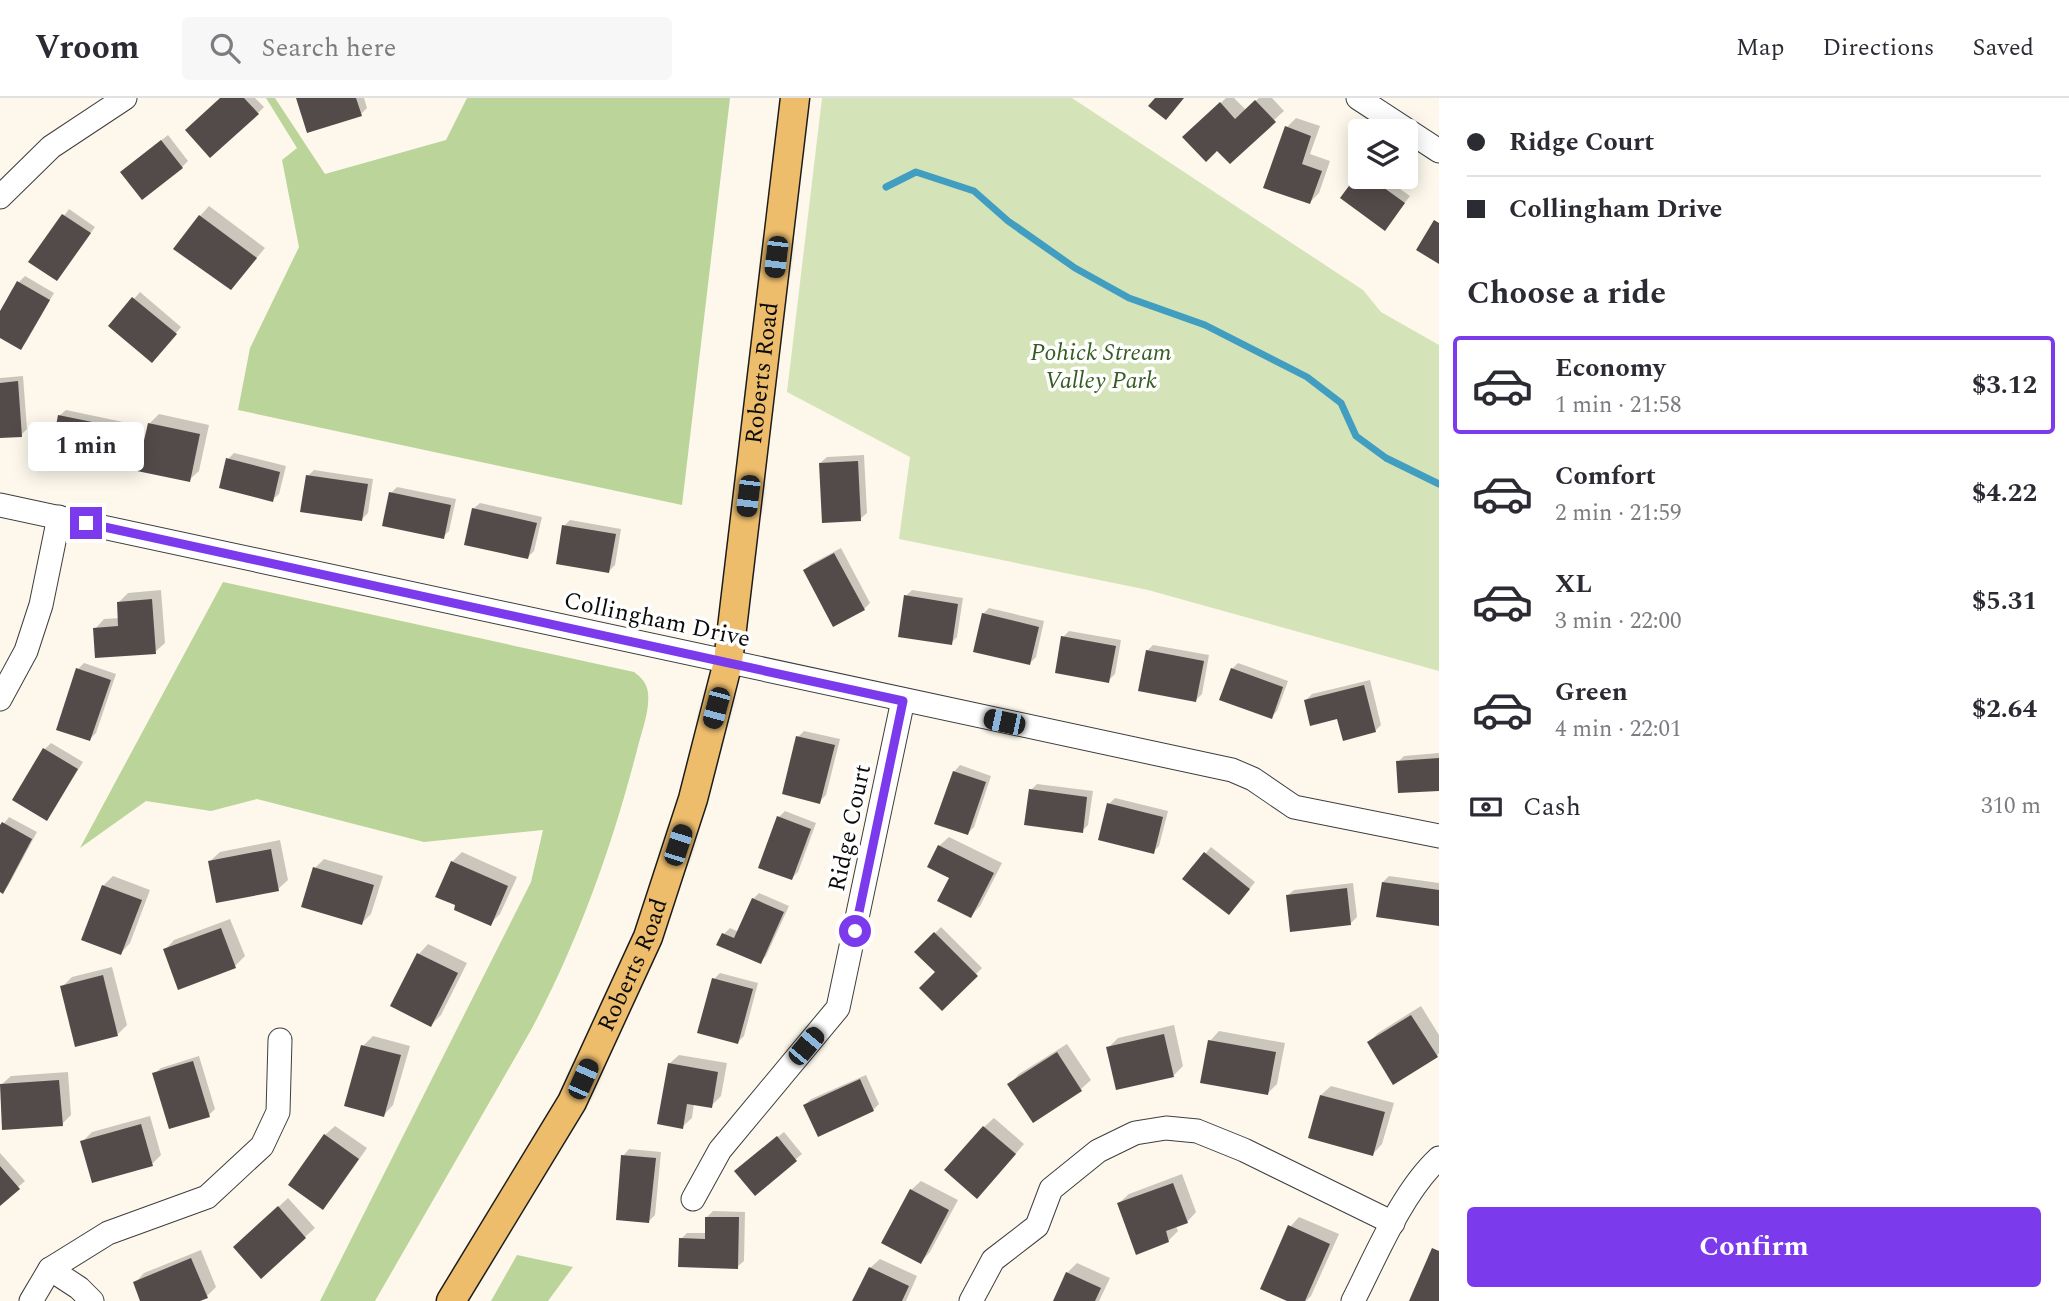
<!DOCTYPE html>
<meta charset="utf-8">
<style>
:root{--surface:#fff;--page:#f7f7f7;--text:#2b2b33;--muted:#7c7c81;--line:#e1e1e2;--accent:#7c3aed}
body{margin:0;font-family:Spectral,serif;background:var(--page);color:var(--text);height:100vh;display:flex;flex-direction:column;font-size:26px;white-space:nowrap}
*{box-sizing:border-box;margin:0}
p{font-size:23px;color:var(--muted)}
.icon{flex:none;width:38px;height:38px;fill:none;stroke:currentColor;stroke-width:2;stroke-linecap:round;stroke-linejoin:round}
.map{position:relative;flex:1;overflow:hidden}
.panel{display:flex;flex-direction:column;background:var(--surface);width:630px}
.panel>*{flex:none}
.guide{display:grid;align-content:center;height:154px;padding:0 28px;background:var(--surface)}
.tools{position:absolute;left:1348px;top:21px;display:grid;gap:14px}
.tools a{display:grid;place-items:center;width:70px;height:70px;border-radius:7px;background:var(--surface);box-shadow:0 4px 18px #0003;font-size:35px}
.end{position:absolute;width:32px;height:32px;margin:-16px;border:9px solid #7c3aed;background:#fff;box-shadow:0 0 0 4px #fff}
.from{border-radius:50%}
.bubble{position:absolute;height:49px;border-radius:7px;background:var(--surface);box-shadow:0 4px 18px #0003;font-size:23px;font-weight:700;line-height:49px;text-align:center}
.car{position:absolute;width:21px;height:42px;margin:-21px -10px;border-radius:9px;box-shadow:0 0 5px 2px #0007;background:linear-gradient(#222 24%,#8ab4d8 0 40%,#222 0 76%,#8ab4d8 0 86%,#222 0)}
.guide b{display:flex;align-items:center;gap:24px;height:66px;font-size:26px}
.guide b+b{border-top:2px solid var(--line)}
.guide i{width:18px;height:18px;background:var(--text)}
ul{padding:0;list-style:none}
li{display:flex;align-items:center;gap:21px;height:98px;margin:0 14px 10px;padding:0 14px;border:4px solid transparent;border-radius:7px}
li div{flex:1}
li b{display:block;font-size:26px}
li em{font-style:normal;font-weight:700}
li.current{border-color:var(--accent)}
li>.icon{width:63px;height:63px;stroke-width:1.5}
h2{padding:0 28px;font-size:32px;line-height:84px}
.pay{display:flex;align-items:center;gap:18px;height:77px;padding:0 28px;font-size:26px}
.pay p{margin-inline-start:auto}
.button{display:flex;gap:14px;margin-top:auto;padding:14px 28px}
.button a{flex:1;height:80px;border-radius:7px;background:var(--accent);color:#fff;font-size:28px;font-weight:700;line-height:80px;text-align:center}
header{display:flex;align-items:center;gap:42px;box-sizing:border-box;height:98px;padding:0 35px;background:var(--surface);border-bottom:2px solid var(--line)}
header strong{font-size:33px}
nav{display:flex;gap:38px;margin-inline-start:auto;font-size:24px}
.search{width:490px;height:63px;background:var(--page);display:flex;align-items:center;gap:18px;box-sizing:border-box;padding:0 24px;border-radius:7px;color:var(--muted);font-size:26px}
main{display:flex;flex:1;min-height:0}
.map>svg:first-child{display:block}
.green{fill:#d5e4b8}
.forest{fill:#bbd499}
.shadow{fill:#0003}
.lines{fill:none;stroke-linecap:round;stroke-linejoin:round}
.stream{stroke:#429ec1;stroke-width:7}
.building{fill:#534b49}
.minor-casing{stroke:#3e3e3e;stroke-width:25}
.major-casing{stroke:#1c1c1c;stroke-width:31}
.minor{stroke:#fff;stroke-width:23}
.major{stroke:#edbd6c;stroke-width:28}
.route{stroke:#7c3aed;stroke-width:9}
.labels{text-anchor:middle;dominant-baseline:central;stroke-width:7;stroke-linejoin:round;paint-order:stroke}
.park-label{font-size:24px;font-style:italic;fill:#365d22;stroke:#fff}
.street-label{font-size:24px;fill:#0b0b0b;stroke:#fff}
</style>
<header>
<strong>Vroom</strong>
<div class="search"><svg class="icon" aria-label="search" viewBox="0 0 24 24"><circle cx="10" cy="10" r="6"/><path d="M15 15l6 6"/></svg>Search here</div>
<nav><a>Map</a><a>Directions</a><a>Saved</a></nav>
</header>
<main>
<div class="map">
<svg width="1439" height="1203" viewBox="0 0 1439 1203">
<rect width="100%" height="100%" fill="#fdf8eb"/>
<path class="green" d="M822,0H1072L1363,192L1381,214L1439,247V573L1148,492L899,441L910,359L787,294Z"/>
<g class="forest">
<path d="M266,0H275L325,76L446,42L467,0H730L682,407L238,312L250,250L299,149L282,62L297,50Z"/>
<path d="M223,484L634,574C641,579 647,585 648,595C650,613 641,635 637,652C612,749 578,844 531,932L375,1203H320L531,784L543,732L424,744L257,701L211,713L146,703L80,750Z"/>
<path d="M517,1157L573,1169L548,1203H491Z"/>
</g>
<g class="shadow">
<path d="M222,0H255L264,9L258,15Z"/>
<path d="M297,0H364L367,10L361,16Z"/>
<path d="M1226,0H1234L1246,12L1259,0H1272L1284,13L1274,22L1217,50L1185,39Z"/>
<path d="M1296,20L1320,28L1310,56L1330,63L1319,95L1310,104L1287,29Z"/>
<path d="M168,37L188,63L182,69L129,68Z"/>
<path d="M1360,79H1383L1410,98L1385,130Z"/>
<path d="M209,108L265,150L231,190L200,118Z"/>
<path d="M69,111L95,129L57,181L31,163Z"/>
<path d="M25,178L54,195L26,244L20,250L0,238V217L19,184Z"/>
<path d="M140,194L181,229L158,256L110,228Z"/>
<path d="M23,278L27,331L21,337L0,339V280Z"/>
<path d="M66,312L123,324L116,359L110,365L59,318Z"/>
<path d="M159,316L209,327L199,373L189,382L150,325Z"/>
<path d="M234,355L286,368L279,396L272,402L228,361Z"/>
<path d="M864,357L867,415L860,421L820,365L827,359Z"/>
<path d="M314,372L373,381L368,415L362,421L308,378Z"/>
<path d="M397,389L456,401L449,433L443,439L391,395Z"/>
<path d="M480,405L542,419L534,453L528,459L473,411Z"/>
<path d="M570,422L621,431L615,467L609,473L564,428Z"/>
<path d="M841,450L870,505L864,511L805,472L811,466Z"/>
<path d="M161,492L165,545L155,554L95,531L104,521L120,520L119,504L128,495Z"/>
<path d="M912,492L963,500L957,539L951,545L906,498Z"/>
<path d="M989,510L1044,523L1036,559L1030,565L983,516Z"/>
<path d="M1069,533L1121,542L1115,576L1108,583L1063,539Z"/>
<path d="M1153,547L1209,557L1202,596L1196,602L1147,553Z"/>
<path d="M84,565L116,576L96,635L90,641L78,571Z"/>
<path d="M1238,565L1288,583L1277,613L1271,619L1232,571Z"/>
<path d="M1370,582L1381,627L1375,633L1339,619L1306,602L1312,596Z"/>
<path d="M804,633L840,641L826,697L819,704L798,639Z"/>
<path d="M51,645L83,664L52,714L46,720L45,651Z"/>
<path d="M1439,655V691L1398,664L1404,658Z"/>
<path d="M960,667L991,678L974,729L968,735L954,674Z"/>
<path d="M1037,686L1093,693L1088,727L1082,733L1031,692Z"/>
<path d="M1115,700L1168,713L1159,748L1153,754L1109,706Z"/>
<path d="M785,713L816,725L798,774L792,780L779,719Z"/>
<path d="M9,719L37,734L8,788L2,794L0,792V731Z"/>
<path d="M949,739L1002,765L980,808L971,818L951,779L939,748Z"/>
<path d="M280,742L288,782L278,791L210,763L220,754Z"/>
<path d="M1211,749L1255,784L1235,809L1185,780Z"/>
<path d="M462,754L517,779L500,816L490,826L457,806L452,764Z"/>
<path d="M324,761L383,778L371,816L362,825L315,770Z"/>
<path d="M113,778L150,792L130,845L121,855L103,788Z"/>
<path d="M1389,778L1439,785V825L1383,784Z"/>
<path d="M1353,785L1357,819L1351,825L1287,798L1294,792Z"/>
<path d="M759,795L789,808L766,858L760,864L724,836L730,830L739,834L753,801Z"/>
<path d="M230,821L245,858L235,868L179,889L165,852L174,842Z"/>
<path d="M941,829L982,870L942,911L937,874L917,854Z"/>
<path d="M428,846L467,865L441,917L431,927L393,907L419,856Z"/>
<path d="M112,869L127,927L118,936L62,889L72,879Z"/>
<path d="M720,875L758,885L744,938L738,944L714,881Z"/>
<path d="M1421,908L1439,937V955L1437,958L1369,944L1378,935Z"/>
<path d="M1174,927L1183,968L1174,977L1118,990L1108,950L1118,940Z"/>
<path d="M1219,933L1285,945L1277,986L1268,995L1210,943Z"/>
<path d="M373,938L410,948L393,1007L384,1017L363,948Z"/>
<path d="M1067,946L1091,982L1081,991L1033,1022L1010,986L1019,976Z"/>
<path d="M679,957L727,965L721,998L711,1008L694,1005L692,1020L682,1029L669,966Z"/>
<path d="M199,958L215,1011L209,1017L154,976L161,970Z"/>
<path d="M68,974L71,1017L62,1026L1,987L11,978Z"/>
<path d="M866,977L879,1006L873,1012L805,1007L811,1001Z"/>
<path d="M1331,988L1394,1005L1382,1046L1373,1056L1321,997Z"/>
<path d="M150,1018L161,1057L152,1066L82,1044L92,1034Z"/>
<path d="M994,1020L1024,1046L987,1089L984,1029Z"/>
<path d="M335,1028L367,1050L332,1100L323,1109L325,1037Z"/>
<path d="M784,1034L802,1056L755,1096L743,1067Z"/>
<path d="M629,1051L661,1054L655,1117L649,1123L623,1058Z"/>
<path d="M0,1055L25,1083L0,1105Z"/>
<path d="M1182,1076L1196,1114L1187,1124L1176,1128L1178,1133L1168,1143L1119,1105L1129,1096Z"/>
<path d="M921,1083L958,1102L930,1154L921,1164L911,1092Z"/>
<path d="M288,1100L315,1130L305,1139L245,1140Z"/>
<path d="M713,1113L745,1114L744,1163L737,1169L681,1141L687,1135H707V1119Z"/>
<path d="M1299,1119L1339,1136L1311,1198L1306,1203H1291L1290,1129Z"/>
<path d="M201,1152L216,1189L207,1198L195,1203H142L135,1185L144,1175Z"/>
<path d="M880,1161L917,1178L906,1203H854L870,1170Z"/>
<path d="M1077,1165L1110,1180L1099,1203H1055L1067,1175Z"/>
</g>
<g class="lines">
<path class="stream" d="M886,89L916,74L974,93L1008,123L1075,170L1129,200L1205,227L1307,279L1341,305L1356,338L1386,360L1439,386"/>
</g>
<g class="building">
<path d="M220,0H244L259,16L210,60L185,32Z"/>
<path d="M296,0H356L362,18L307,35Z"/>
<path d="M1155,0H1184L1166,22L1148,8Z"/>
<path d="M1255,2L1276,24L1230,66L1217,53L1206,64L1182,39L1220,4L1235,21Z"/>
<path d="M1285,28L1311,38L1302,66L1322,73L1310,106L1263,90Z"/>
<path d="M161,42L183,70L142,102L120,74Z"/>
<path d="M1360,73V79H1369L1405,105L1385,133L1340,100Z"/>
<path d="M62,116L91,135L57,183L28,164Z"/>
<path d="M199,117L257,160L231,192L173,151Z"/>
<path d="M1434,122L1439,125V166L1416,152Z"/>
<path d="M17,183L50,202L21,252L0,240V213Z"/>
<path d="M132,199L177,236L152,265L108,228Z"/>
<path d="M18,283L22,339L0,340V285Z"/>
<path d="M58,317L117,329L110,367L51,355Z"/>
<path d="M148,325L200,336L190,384L137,373Z"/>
<path d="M226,360L280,374L273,404L219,390Z"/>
<path d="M858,363L861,423L822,425L819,365Z"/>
<path d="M306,377L368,386L362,423L300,414Z"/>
<path d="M389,394L451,407L444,441L382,428Z"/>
<path d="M472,410L537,425L528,461L464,447Z"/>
<path d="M562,427L616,436L609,475L556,466Z"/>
<path d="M834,455L865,512L833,529L803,472Z"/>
<path d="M904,497L958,506L952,547L898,539Z"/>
<path d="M152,501L156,556L95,560L93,530L118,528L117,504Z"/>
<path d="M982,515L1039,529L1030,567L973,554Z"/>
<path d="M1061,538L1116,548L1109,585L1055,575Z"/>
<path d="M1146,552L1204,563L1196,604L1138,593Z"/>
<path d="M76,570L111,582L90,643L56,632Z"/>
<path d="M1231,570L1283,589L1272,621L1219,602Z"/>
<path d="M1364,587L1376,634L1343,643L1337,621L1310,628L1304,602Z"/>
<path d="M796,638L835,647L820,706L782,696Z"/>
<path d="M43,650L78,671L47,723L12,702Z"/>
<path d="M1439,660V693L1398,695L1396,663Z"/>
<path d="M953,673L986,684L968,737L934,726Z"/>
<path d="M1029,691L1087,699L1083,735L1024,727Z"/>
<path d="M1107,705L1163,719L1154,756L1098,742Z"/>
<path d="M777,718L811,731L792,782L758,770Z"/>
<path d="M2,724L32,741L3,796L0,794V727Z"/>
<path d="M938,747L994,775L971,820L937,803L949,780L927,769Z"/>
<path d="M271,751L279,793L216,805L208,763Z"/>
<path d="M1204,754L1250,791L1229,817L1182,781Z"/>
<path d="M451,763L508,788L491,828L454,812L455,807L435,799Z"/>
<path d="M313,769L374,787L362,827L301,809Z"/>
<path d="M1382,784L1439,792V828L1376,819Z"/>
<path d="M102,787L142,802L121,857L81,842Z"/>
<path d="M1347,790L1351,827L1290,834L1286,797Z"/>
<path d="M752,800L784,814L761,866L716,847L722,835L734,840Z"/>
<path d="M221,830L236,870L178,892L163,851Z"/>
<path d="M934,834L978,878L942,913L919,890L935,874L914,854Z"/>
<path d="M417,855L458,875L431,929L390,908Z"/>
<path d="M103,877L118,938L75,949L60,888Z"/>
<path d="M712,880L753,891L738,946L697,935Z"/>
<path d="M1411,917L1438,959L1393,987L1367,944Z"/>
<path d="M1164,936L1174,979L1116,992L1106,949Z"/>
<path d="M1208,942L1276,954L1268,997L1200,985Z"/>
<path d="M361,947L401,957L384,1019L344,1008Z"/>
<path d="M1057,954L1082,993L1033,1025L1007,986Z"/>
<path d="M193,963L210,1019L169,1031L152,975Z"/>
<path d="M668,965L718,974L712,1010L687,1006L683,1031L657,1026Z"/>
<path d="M860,981L874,1013L818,1039L803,1007Z"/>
<path d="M59,982L63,1028L2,1032L0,986Z"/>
<path d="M1320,997L1385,1014L1373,1058L1308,1040Z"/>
<path d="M141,1026L153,1068L92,1085L80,1043Z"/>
<path d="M983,1028L1016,1056L977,1101L944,1072Z"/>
<path d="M324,1036L359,1061L323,1112L288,1087Z"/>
<path d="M777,1038L797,1063L755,1098L734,1073Z"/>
<path d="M621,1057L656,1060L649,1125L616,1122Z"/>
<path d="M0,1068L20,1091L0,1108Z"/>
<path d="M1173,1085L1188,1125L1166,1133L1169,1144L1136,1157L1117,1105Z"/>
<path d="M910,1091L949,1112L921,1166L881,1145Z"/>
<path d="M278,1108L306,1140L261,1181L233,1149Z"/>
<path d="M705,1119H739L738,1171L678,1169L679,1140L705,1141Z"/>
<path d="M1288,1127L1330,1146L1305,1203H1287L1260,1191Z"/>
<path d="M1432,1150L1439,1153V1203H1409Z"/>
<path d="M191,1160L208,1200L200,1203H140L133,1184Z"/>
<path d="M869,1169L909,1188L902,1203H852Z"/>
<path d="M1066,1174L1101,1190L1095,1203H1053Z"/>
</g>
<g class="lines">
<g class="minor-casing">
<g id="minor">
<path d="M1358,0L1439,53"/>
<path d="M0,99L51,49L125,0"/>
<path d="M0,407L1232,672L1253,681L1294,709L1439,738"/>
<path d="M0,601L26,553L41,507L59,419"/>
<path d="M693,1101L720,1052L838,910L903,602"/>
<path d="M50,1171L79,1190L92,1203"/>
<path d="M31,1203L50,1171L108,1135L207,1099L262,1048L278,1014L280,942"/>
<path d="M971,1203L993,1162L1037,1128L1051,1091L1098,1053L1135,1035L1166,1030L1197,1033L1244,1052L1393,1125"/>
<path d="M1353,1203C1376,1158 1402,1094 1439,1060"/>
</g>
</g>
<g class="major-casing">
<g id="major">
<path id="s1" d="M451,1203L572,1004L648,839L693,701L728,564L795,0"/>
</g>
</g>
<use href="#minor" class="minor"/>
<use href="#major" class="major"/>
</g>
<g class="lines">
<path class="route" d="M86,425L903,603L855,833"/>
</g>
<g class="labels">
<g class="park-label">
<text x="1101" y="255">Pohick Stream<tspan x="1101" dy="28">Valley Park</tspan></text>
</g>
<g class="street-label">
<text stroke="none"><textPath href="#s1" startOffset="992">Roberts Road</textPath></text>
<text transform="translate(657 522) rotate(12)">Collingham Drive</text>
<text transform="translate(850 730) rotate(-78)">Ridge Court</text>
<text stroke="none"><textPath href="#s1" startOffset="383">Roberts Road</textPath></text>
</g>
</g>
</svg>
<div class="tools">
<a><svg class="icon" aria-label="layers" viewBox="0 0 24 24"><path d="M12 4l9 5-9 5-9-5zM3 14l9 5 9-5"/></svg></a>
</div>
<i class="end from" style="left:855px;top:833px"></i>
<i class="end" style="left:86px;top:425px"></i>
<div class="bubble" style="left:28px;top:324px;width:116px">1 min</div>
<i class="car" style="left:776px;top:159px;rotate:187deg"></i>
<i class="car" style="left:748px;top:398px;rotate:187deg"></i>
<i class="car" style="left:716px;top:610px;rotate:195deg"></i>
<i class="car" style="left:1004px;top:624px;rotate:282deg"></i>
<i class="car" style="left:678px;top:747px;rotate:18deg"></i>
<i class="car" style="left:806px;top:948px;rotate:40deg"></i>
<i class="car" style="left:583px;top:981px;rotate:24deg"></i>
</div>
<section class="panel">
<div class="guide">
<b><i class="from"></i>Ridge Court</b>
<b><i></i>Collingham Drive</b>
</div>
<h2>Choose a ride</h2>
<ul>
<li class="current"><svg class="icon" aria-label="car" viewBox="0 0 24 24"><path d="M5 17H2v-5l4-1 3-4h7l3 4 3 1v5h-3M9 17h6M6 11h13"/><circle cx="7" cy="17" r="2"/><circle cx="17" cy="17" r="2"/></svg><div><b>Economy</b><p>1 min · 21:58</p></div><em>$3.12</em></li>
<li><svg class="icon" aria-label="car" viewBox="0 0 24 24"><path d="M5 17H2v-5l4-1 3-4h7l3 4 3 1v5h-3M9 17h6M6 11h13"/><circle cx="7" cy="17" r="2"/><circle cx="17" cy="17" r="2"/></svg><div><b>Comfort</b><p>2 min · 21:59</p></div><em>$4.22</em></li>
<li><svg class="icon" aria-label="car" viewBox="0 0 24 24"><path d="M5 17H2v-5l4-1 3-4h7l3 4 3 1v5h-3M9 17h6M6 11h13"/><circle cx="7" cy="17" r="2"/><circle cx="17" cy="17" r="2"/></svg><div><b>XL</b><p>3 min · 22:00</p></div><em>$5.31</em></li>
<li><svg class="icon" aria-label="car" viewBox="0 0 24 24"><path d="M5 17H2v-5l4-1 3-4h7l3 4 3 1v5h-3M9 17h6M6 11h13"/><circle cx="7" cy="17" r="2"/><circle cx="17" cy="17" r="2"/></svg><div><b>Green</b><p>4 min · 22:01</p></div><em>$2.64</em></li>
</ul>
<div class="pay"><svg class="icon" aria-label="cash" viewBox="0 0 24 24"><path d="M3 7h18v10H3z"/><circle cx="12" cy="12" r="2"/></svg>Cash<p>310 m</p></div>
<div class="button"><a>Confirm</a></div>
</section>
</main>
